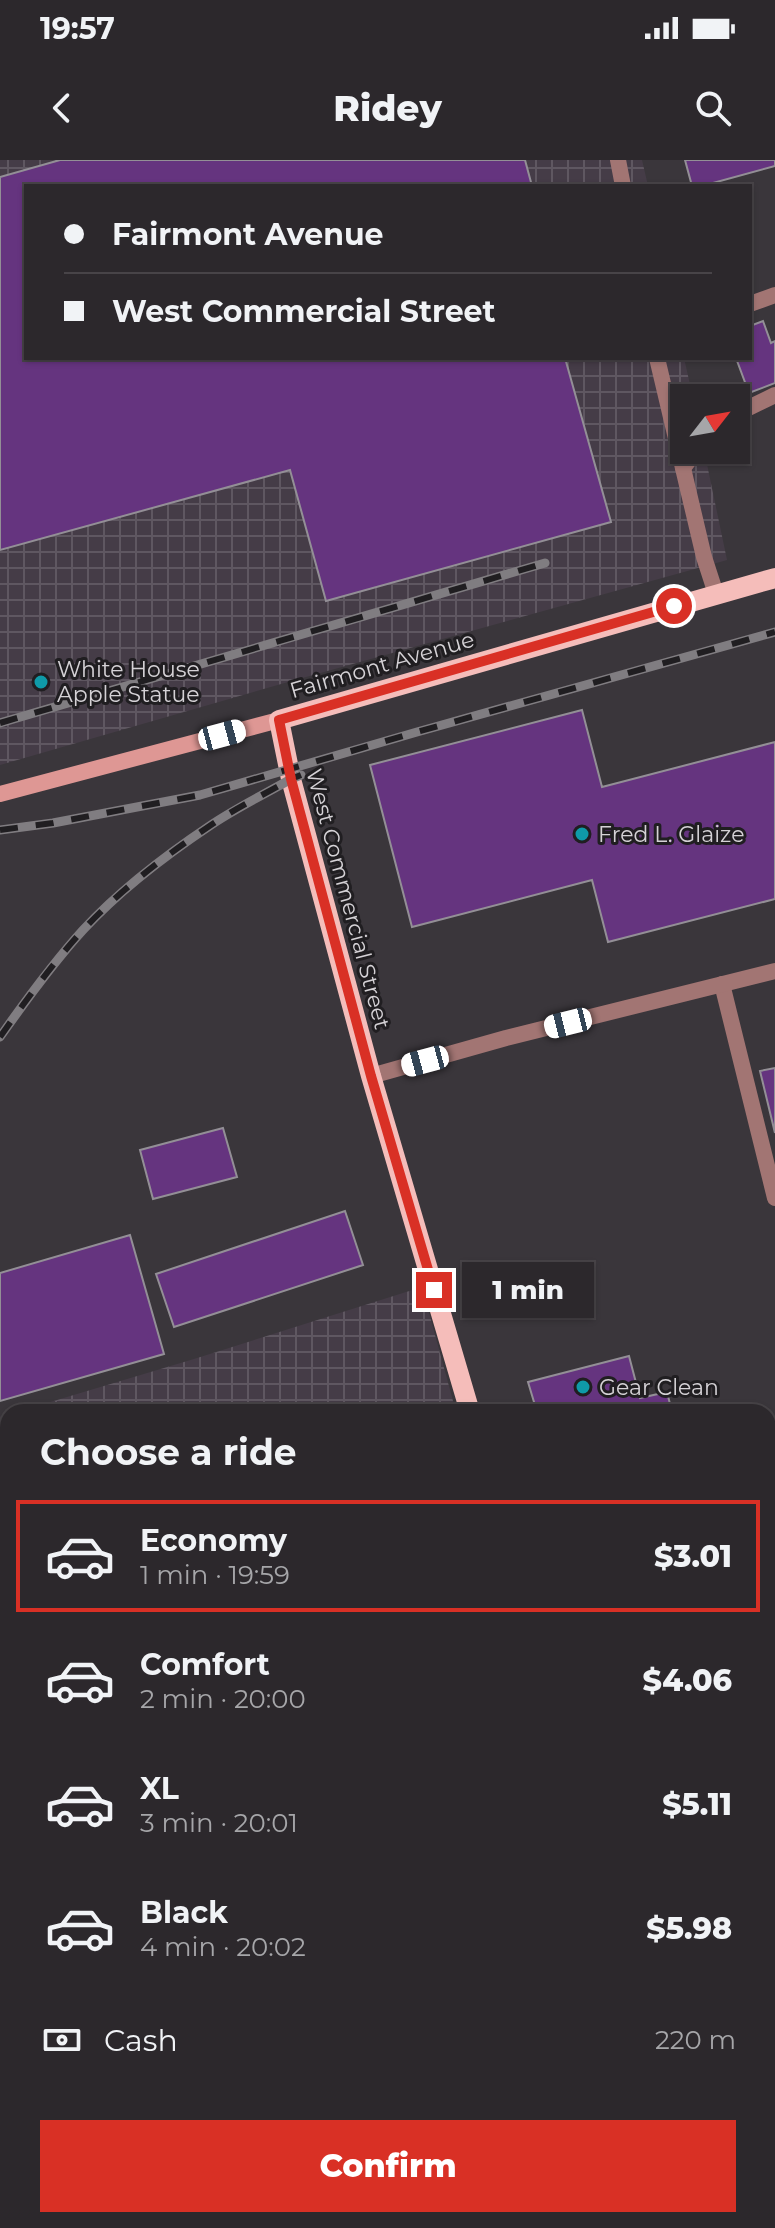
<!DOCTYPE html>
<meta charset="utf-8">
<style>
:root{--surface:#2c282c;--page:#383438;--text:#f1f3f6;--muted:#a6a6a9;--line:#484448;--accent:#d93025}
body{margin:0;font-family:Montserrat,sans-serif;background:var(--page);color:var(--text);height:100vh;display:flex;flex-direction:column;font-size:30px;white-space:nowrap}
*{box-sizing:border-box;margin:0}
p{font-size:26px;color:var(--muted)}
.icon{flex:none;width:44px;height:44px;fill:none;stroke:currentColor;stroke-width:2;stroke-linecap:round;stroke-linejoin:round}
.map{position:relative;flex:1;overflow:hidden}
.drawer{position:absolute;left:0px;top:1244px;width:776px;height:824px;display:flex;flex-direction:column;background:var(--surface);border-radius:24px 24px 0 0;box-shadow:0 2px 6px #0004,0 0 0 2px var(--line)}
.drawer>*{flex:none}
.top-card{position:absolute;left:24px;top:24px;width:728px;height:176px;border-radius:0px;box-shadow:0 2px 6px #0004,0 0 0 2px var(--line);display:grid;align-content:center;height:176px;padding:0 40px;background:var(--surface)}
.needle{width:52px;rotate:59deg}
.tools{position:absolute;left:670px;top:224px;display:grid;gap:16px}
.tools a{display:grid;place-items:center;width:80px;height:80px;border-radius:0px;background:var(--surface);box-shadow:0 2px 6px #0004,0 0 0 2px var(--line);font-size:40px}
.end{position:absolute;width:36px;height:36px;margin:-18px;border:10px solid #d93025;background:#fff;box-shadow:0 0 0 4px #fff}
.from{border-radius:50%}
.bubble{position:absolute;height:56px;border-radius:0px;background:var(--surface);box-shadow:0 2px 6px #0004,0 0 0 2px var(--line);font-size:26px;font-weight:800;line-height:56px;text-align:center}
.car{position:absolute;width:24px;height:48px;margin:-24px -12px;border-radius:10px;box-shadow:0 0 6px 2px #0007;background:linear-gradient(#fff 24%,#345 0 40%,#fff 0 76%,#345 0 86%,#fff 0)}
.top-card b{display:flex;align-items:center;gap:28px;height:76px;font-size:30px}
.top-card b+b{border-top:2px solid var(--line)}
.top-card i{width:20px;height:20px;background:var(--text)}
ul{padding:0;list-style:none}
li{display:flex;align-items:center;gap:24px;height:112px;margin:0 16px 12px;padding:0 24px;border:4px solid transparent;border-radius:0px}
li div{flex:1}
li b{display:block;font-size:30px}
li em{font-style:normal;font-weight:800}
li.active{border-color:var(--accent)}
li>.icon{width:72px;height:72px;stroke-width:1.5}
h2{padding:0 40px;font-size:36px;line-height:96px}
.pay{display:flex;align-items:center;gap:20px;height:88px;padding:0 40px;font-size:30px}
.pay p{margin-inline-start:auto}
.primary-button{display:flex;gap:16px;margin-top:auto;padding:16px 40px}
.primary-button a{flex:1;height:92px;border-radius:0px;background:var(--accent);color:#fff;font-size:32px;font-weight:800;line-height:92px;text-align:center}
.status{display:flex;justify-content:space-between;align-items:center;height:56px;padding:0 40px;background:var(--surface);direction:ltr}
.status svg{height:22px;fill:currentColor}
header{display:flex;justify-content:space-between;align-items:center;height:104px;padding:0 40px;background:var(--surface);font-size:36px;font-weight:800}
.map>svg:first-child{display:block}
.industrial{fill:url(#industrial-grid)}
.building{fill:#65347f;stroke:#938f96;stroke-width:2}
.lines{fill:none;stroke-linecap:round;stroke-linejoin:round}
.lane{stroke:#a27573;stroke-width:16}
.street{stroke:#a27573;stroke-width:16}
.secondary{stroke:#de9794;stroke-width:16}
.primary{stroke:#f5bdba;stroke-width:20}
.rail-casing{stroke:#807d81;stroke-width:9}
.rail{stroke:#201e21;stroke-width:6;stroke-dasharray:18;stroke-linecap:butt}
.route{stroke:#d93025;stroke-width:10}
.culture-dot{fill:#0f9aa8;stroke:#201e21;stroke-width:3}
.labels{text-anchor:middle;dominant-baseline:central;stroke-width:6;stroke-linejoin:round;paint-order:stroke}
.street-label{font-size:22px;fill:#d5d2d6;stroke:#201e21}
.poi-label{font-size:22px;fill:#d5d2d6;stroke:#201e21;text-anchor:start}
</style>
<div class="status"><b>19:57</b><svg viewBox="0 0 49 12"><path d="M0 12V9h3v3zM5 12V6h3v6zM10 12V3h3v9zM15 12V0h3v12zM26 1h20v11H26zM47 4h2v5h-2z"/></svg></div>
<header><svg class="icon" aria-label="back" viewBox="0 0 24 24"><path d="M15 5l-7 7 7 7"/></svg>Ridey<svg class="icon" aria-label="search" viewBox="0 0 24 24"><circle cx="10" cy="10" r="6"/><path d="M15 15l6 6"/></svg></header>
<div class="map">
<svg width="775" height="2068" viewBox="0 0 775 2068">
<defs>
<pattern id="industrial-grid" width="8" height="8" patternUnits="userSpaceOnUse" patternTransform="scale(2)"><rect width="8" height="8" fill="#453c47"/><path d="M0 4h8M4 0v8" fill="none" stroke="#5f5761"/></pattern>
</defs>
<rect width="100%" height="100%" fill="#3a363b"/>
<g class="industrial">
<path d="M0,0H642L648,26H26V198H684L693,238H684V290H704L727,400L288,522L0,605Z"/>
<path d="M422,1127L456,1252H17L194,1199Z"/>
<path d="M8,1255V2060H580L551,2068H0V1257Z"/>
</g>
<g class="building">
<path d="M60,0H525L532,26H26V198H565L611,362L326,441L290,310L0,390V17Z"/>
<path d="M685,0H775V6L702,26H692Z"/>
<path d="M763,161L771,183L775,181V223L749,233L736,198H750V166Z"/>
<path d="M582,550L602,627L775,582V739L608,782L592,720L412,767L370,605Z"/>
<path d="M775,908V973L760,911Z"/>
<path d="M223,968L237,1017L153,1039L140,990Z"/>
<path d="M345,1051L363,1105L174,1167L156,1114Z"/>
<path d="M130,1075L164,1194L0,1241V1113Z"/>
<path d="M629,1196L640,1238L667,1232L672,1252H537L528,1222Z"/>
<path d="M8,1282V1397L0,1399V1284Z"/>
<path d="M769,1292L775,1315V1464L768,1466Z"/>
<path d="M8,1425V1648L0,1650V1427Z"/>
<path d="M775,1598V1770L768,1772V1600Z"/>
<path d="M8,1718V2060H173L175,2068H0V1720Z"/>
<path d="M775,1893V1940L768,1913V1894Z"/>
</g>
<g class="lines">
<g class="lane">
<path d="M618,0L623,26"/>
<path d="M750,144L775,135"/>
<path d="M657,198L704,397L716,434"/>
<path d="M736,254L775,235"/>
<path d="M683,308L697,290"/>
<path d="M722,824L775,1038"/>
<path d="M0,1698L8,1696"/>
</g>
<path class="street" d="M371,916L506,878L775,811"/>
<g class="secondary">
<path d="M0,634L279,560"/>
<path d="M658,2068L683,2060"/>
</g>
<g class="primary">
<path d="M470,1252L371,916L291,619L279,560L775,418"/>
<path d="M768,2039L775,2037"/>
<path d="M684,2060L686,2068"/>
</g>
<g class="rail-casing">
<g id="rail">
<path d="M0,563L545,403"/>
<path d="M0,670L53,663L200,635L417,572L775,472"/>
<path d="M0,877C26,840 53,803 83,770C120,730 166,695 211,665C236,648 265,634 291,619L301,615"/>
</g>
</g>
<use href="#rail" class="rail"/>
</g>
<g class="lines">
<path class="route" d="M434,1130L371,916L291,619L279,560L674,446"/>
</g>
<g class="culture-dot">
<circle cx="41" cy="522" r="8"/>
<circle cx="582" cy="674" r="8"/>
<circle cx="583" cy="1227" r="8"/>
</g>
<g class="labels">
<g class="street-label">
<text transform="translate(382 505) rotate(-16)">Fairmont Avenue</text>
<text transform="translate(348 739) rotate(75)">West Commercial Street</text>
</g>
<g class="poi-label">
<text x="57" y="509">White House<tspan x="57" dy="25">Apple Statue</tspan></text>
<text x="598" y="674">Fred L. Glaize</text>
<text x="599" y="1227">Gear Clean</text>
</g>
</g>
</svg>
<div class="tools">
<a><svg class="needle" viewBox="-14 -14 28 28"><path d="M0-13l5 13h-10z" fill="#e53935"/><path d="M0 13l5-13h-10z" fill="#a6a6a9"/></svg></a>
</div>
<i class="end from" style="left:674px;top:446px"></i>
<i class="end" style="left:434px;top:1130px"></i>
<div class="bubble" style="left:462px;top:1102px;width:132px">1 min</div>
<i class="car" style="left:222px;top:575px;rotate:75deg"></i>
<i class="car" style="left:568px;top:863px;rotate:256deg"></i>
<i class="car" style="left:425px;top:901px;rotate:255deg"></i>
<div class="top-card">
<b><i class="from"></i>Fairmont Avenue</b>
<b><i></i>West Commercial Street</b>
</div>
<section class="drawer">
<h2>Choose a ride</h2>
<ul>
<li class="active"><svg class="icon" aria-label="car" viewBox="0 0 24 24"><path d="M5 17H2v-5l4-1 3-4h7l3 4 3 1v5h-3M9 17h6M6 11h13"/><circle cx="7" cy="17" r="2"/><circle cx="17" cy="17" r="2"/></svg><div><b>Economy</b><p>1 min · 19:59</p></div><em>$3.01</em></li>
<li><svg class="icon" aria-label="car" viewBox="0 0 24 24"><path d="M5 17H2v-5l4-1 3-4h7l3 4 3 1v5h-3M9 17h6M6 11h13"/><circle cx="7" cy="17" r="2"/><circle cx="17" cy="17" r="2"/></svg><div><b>Comfort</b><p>2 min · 20:00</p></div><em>$4.06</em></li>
<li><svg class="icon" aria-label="car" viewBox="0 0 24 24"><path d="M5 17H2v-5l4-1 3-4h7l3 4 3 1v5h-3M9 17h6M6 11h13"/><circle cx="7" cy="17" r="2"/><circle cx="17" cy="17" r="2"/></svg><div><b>XL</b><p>3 min · 20:01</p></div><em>$5.11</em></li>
<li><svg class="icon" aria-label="car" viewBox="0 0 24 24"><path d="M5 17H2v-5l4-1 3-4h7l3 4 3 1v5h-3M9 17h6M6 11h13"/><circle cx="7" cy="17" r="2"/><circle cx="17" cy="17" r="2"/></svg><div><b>Black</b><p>4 min · 20:02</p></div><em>$5.98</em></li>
</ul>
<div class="pay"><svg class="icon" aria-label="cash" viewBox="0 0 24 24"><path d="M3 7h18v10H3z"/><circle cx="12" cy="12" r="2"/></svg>Cash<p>220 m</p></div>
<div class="primary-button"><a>Confirm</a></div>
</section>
</div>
